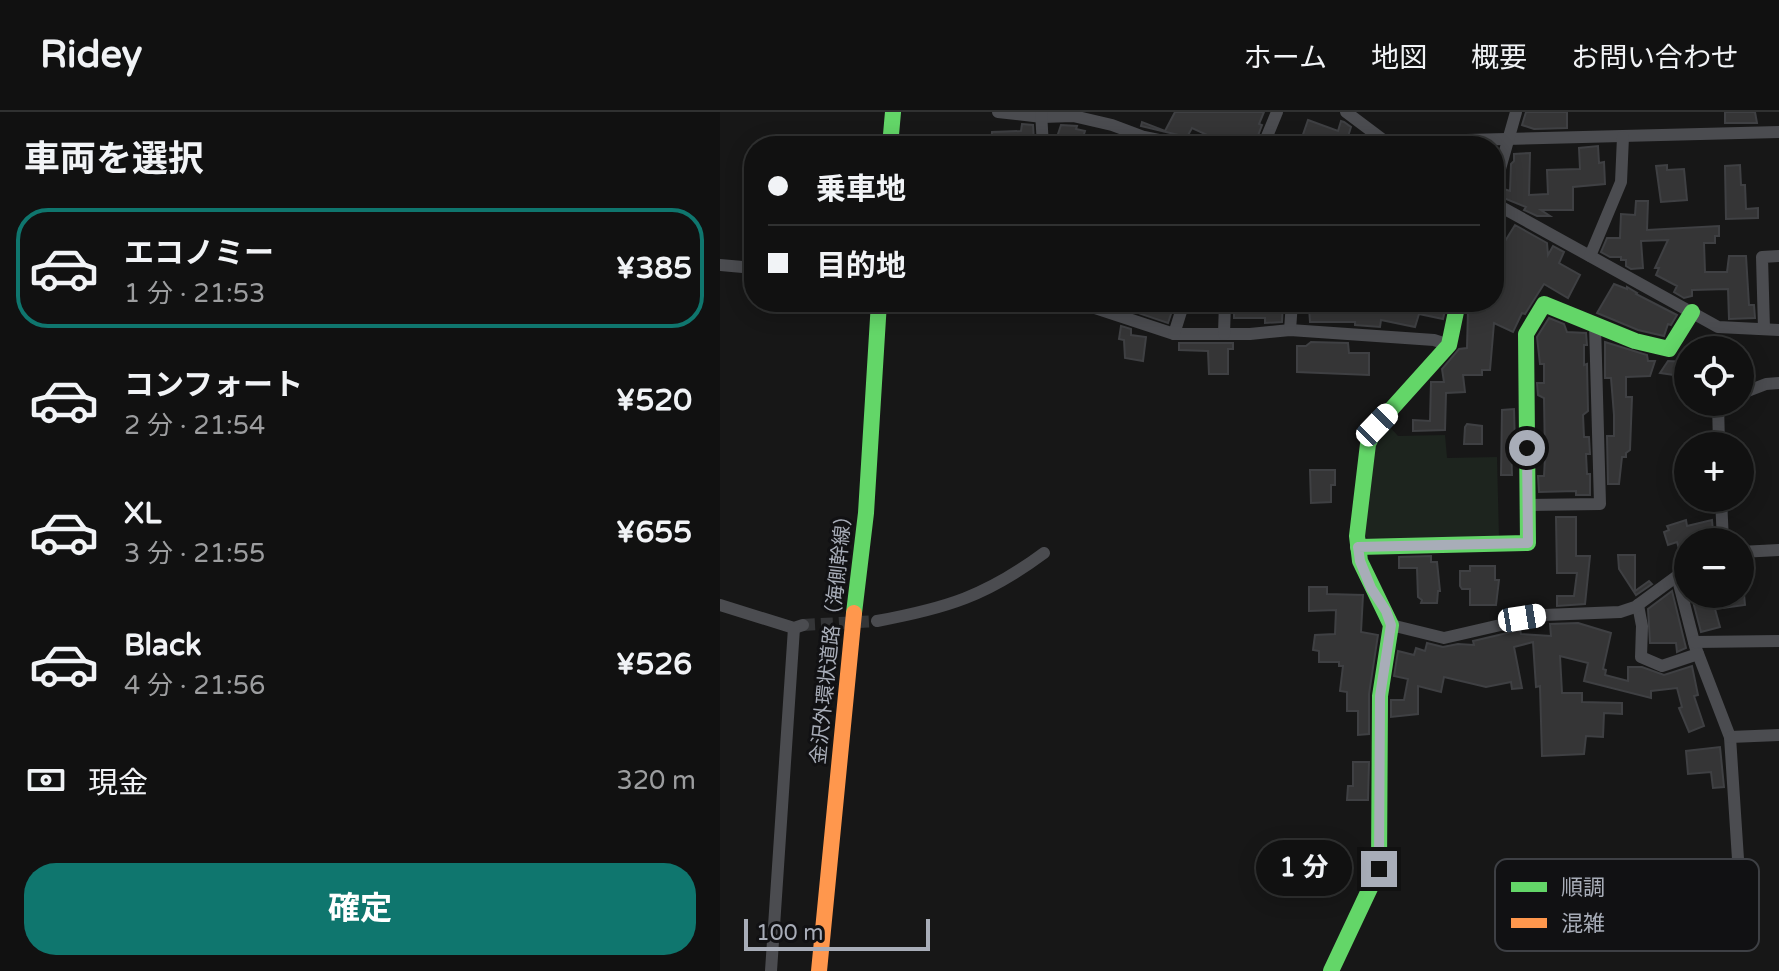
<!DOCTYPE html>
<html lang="ja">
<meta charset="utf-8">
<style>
:root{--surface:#111;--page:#1a1a1a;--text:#f1f3f6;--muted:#9c9d9f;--line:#303131;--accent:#0f766e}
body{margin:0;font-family:"Varela Round","Noto Sans JP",sans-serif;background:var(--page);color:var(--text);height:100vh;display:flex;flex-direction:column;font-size:30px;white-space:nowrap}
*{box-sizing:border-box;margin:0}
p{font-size:26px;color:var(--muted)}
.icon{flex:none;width:44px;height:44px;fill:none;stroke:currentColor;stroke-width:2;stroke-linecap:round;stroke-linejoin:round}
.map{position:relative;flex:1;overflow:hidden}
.drawer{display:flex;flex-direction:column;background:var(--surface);width:720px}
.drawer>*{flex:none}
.banner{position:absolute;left:24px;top:24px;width:760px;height:176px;border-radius:32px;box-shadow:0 4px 20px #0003,0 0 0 2px var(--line);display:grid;align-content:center;height:176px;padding:0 24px;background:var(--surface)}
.fabs{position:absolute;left:954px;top:224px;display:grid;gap:16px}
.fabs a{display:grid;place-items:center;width:80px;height:80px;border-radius:50%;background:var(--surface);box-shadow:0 4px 20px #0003,0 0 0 2px var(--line);font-size:40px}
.scale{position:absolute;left:24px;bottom:20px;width:186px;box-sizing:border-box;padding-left:8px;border:4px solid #a8adb8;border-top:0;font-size:22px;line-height:28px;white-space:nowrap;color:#a8adb8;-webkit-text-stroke:6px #111113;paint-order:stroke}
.end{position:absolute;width:36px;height:36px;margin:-18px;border:10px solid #a8adb8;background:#111;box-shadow:0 0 0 4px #111}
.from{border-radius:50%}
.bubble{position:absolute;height:56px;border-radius:28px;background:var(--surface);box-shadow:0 4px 20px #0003,0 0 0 2px var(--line);font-size:26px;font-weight:700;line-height:56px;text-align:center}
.car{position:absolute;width:24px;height:48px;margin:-24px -12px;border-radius:10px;box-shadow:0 0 6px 2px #0007;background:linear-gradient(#fff 24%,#345 0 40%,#fff 0 76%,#345 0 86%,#fff 0)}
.banner b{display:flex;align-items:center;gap:28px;height:76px;font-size:30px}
.banner b+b{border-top:2px solid var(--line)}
.banner i{width:20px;height:20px;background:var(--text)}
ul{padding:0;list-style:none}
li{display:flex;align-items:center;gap:24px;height:120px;margin:0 16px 12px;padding:0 8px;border:4px solid transparent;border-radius:32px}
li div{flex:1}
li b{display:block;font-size:30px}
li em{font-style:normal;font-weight:700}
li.selected{border-color:var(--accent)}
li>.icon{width:72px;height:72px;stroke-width:1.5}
h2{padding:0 24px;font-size:36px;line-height:96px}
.pay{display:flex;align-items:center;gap:20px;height:88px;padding:0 24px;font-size:30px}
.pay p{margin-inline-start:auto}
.action{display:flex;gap:16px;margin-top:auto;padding:16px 24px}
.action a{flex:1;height:92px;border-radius:32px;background:var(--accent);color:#fff;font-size:32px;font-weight:700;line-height:92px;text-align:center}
header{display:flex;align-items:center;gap:48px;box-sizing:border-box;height:112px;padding:0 40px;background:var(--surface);border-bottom:2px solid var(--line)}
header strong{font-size:38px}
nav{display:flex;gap:44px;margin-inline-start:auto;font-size:28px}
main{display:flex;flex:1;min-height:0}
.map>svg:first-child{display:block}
.green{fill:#1d241e}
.building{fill:#353536;stroke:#3f4043;stroke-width:2}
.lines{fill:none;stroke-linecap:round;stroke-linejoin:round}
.street-tunnel{stroke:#343537;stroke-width:12;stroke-dasharray:12 6;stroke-linecap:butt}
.street{stroke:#4b4c50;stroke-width:12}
.fast{stroke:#63d668;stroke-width:16}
.slow{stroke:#ff974d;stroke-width:16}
.route{stroke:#a8adb8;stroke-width:10}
.labels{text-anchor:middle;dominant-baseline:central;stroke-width:6;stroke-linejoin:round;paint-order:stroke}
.street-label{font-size:20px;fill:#a8adb8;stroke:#111113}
.key{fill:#111113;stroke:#3e4045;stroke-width:2}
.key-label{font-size:22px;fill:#a8adb8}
</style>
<header>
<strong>Ridey</strong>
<nav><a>ホーム</a><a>地図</a><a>概要</a><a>お問い合わせ</a></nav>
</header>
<main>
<section class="drawer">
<h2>車両を選択</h2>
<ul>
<li class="selected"><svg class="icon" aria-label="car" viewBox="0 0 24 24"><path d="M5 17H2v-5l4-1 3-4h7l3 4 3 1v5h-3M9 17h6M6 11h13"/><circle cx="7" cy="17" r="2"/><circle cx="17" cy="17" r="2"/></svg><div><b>エコノミー</b><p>1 分 · 21:53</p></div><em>¥385</em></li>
<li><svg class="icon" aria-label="car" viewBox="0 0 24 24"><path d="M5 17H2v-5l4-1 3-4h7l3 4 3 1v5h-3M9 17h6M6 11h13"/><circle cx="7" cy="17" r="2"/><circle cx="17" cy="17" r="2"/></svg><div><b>コンフォート</b><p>2 分 · 21:54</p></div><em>¥520</em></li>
<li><svg class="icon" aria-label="car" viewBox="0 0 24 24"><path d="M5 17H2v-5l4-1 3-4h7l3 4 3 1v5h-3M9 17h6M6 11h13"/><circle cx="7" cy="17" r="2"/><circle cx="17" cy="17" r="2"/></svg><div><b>XL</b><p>3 分 · 21:55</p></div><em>¥655</em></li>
<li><svg class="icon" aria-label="car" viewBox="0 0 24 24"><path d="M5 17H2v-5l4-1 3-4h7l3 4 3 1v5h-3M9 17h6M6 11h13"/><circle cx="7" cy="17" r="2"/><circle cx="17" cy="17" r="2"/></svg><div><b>Black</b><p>4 分 · 21:56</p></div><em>¥526</em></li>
</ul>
<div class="pay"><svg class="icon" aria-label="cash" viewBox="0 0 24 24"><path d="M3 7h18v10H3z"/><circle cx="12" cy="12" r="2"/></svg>現金<p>320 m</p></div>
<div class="action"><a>確定</a></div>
</section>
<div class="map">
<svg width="1059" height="859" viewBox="0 0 1059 859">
<rect width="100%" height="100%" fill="#171717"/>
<path class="green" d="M667,312L678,324L725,323L727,346L777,345L779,425L648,426L642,422L653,338Z"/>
<g class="building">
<path d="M455,0H544L539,12L542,13L534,34H511L472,16L467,25L421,14L422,10L445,19Z"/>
<path d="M806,0H847V16L814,17L802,13Z"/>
<path d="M1005,0H1035L1037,11H1005Z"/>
<path d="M588,8L618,19L621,9L624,10L631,15L625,34H579Z"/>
<path d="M302,12L313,13L314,29H310L311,34H271L272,20L301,19Z"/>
<path d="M341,13L357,14L356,17L365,19L360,34L348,30L347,34H334Z"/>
<path d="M878,34L879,51L884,50L885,72L853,75V98H821L830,104H817L804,98L806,95L781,85L784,77L790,79L791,52L794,49V42L810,41L809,83L828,82L827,58L860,57L859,36Z"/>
<path d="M947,53V58L964,57L967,88L941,90L936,54Z"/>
<path d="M1020,53L1021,73H1025L1026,97L1038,96V106L1006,107L1005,54Z"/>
<path d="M916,89H928L927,118L999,114V124H995V131H984L985,160H1007L1009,144H1026L1029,193H1034L1035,206L1009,207L1008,177L972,178V184L964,186L954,180L957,174L936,163L939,156H935L948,128L921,129L923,156L911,157L906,154V148H901V145H890L881,140L887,126H900L901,102L915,103Z"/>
<path d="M795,113L827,131L828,143L833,134L844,140L839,151L860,163L848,186L824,172L805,202L802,201L793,220L774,211L770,258H762V263H743L745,280L726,281L725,318L693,319V308L710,309L711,270H724L722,257L739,237L747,236L748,198H766L769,190H774V147Z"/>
<path d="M894,172L907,177V175L917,181L916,182L957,203L951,213L948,212L944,224L918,218L877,201Z"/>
<path d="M397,190H455L448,211L403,196Z"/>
<path d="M514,190H563L562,210L545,211V206H514Z"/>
<path d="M616,190H727L723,207L699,202L695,215L661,208L660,215L635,213V210H590L589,195L615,193Z"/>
<path d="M829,206L844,212L847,220L866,221L867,233H864V253L867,252L868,299L863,303L864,325H869L870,342H866L867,362H870V383H856V379L819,380L818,364H824L825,345L824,286L818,283L817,271H824V252H820L817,225Z"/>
<path d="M401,214L411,217V223L426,225L423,249L405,246L404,228L399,227Z"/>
<path d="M591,230L628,231L629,241H649V263L577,260V234H586Z"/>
<path d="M885,230L927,243L928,249H935L930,264L906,265V285H912L910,338L906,341V345H902L899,372H888L887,324H894V303L891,266H885Z"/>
<path d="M459,231H513V237H508V262H489L488,239L459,238Z"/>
<path d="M948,249L968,250V265L940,261Z"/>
<path d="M794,297L795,335H791L792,363H781L782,298Z"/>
<path d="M747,312L762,314V332H744L745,315Z"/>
<path d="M590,358H615V373H611V390L591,391Z"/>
<path d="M836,405H856V444H870L865,492L837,494V484H854L857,461H837Z"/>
<path d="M966,408L967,414L992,408L994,430H968V437L960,440L957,430L948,433L944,420L949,418L947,414Z"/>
<path d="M898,443H915V479L929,469L932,472L916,483L899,457Z"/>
<path d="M711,444V450H717L720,479H718L717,491H701L702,488L698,485L697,456H679V445Z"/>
<path d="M750,454H775V468H779L776,493H750V477H742L740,474V459H750Z"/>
<path d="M589,475H607V482L643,483L641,520L658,523L649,582V622L638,623V599H627V580L620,579L623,554H619V550H599V539L593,538L595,523L615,522L616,498L589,499Z"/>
<path d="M952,479L966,536L957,540L956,531H930L928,497Z"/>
<path d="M971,482H1024L1025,493L995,497L1000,515L981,520Z"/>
<path d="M858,511L891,521L883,557L886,558L885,563L908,569V555H922L944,563L972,554L978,583L974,584L984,614L969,620L959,596L962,595L957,576L931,579V586L864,569L868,551L840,544L842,581H862V590L902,591V602L884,601L883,625L866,624L864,642L822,644L820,574L816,575L813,530L794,535L802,576L792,577L791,570L766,575L724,565L721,580L698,574V602L671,605V588H684L688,567L674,564L678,539L694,543L696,536L705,539L707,531L723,535L738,532L754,533L753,529L800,518L801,522L831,524L830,512Z"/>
<path d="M1000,635L1004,675L993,676L991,660L968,662L966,639Z"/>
<path d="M633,650H649L648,688H627L628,674H633Z"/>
</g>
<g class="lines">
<path class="street-tunnel" d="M83,513L157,509"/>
<g class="street">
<path d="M278,0L322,5L353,4L392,13L424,25L468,34"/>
<path d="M321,0L323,34"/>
<path d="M626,0L666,30L1059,20"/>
<path d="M543,34L557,0"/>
<path d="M774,78L796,0"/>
<path d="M774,91L998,215L1059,218"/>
<path d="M870,144L901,70L903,25"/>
<path d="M0,153L34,156"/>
<path d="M331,190L366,193L454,222H530L570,218L714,228L729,233"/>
<path d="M1044,217L1042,145L1059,144"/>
<path d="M570,218L572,190"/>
<path d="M454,222L464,190"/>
<path d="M504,222L505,190"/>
<path d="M1020,282L1046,272L1059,271"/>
<path d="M998,290L999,334"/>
<path d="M1001,386L1003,430"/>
<path d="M807,393L880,392L875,213"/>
<path d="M1020,440L1059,438"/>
<path d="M957,464L975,534L1010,625L1018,747"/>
<path d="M0,493L74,516L83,513"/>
<path d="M918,493L922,514L921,545L942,554L978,542"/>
<path d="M157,509C227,496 266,484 324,441"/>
<path d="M671,513L724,526L824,503L900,500L915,495L968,456"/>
<path d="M974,530L1059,529"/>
<path d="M1010,625L1059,623"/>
<path d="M51,859L74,516"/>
</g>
<g class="fast">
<path d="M170,34L173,0"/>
<path d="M638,435L808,431L806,222L824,192L915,229L949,237L972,200"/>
<path d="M134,501L146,401L159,190"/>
<path d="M611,859L659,757L660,584L671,513L640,449L637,424L648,332L657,313L729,233L738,190"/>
</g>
<path class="slow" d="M99,859L134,501"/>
</g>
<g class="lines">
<path class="route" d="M659,757L660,584L671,513L666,499L651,476L640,449L638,435L808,431L807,336"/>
</g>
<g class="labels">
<g class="street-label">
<text transform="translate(112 523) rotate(-84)">金沢外環状道路（海側幹線）</text>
</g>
</g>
<rect x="775" y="747" width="264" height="92" rx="12" class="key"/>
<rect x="791" y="770" width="36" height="10" fill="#63d668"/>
<rect x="791" y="806" width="36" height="10" fill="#ff974d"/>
<g class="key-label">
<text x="841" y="783">順調</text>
<text x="841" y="819">混雑</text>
</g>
</svg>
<div class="fabs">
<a><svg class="icon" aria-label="locate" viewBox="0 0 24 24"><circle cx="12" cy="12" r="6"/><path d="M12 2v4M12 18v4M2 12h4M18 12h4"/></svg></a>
<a>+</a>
<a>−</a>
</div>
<div class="scale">100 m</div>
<i class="end from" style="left:807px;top:336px"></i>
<i class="end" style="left:659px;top:757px"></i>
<div class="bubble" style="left:536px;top:728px;width:96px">1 分</div>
<i class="car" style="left:657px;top:313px;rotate:44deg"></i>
<i class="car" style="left:802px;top:506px;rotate:81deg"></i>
<div class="banner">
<b><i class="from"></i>乗車地</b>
<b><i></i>目的地</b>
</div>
</div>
</main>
